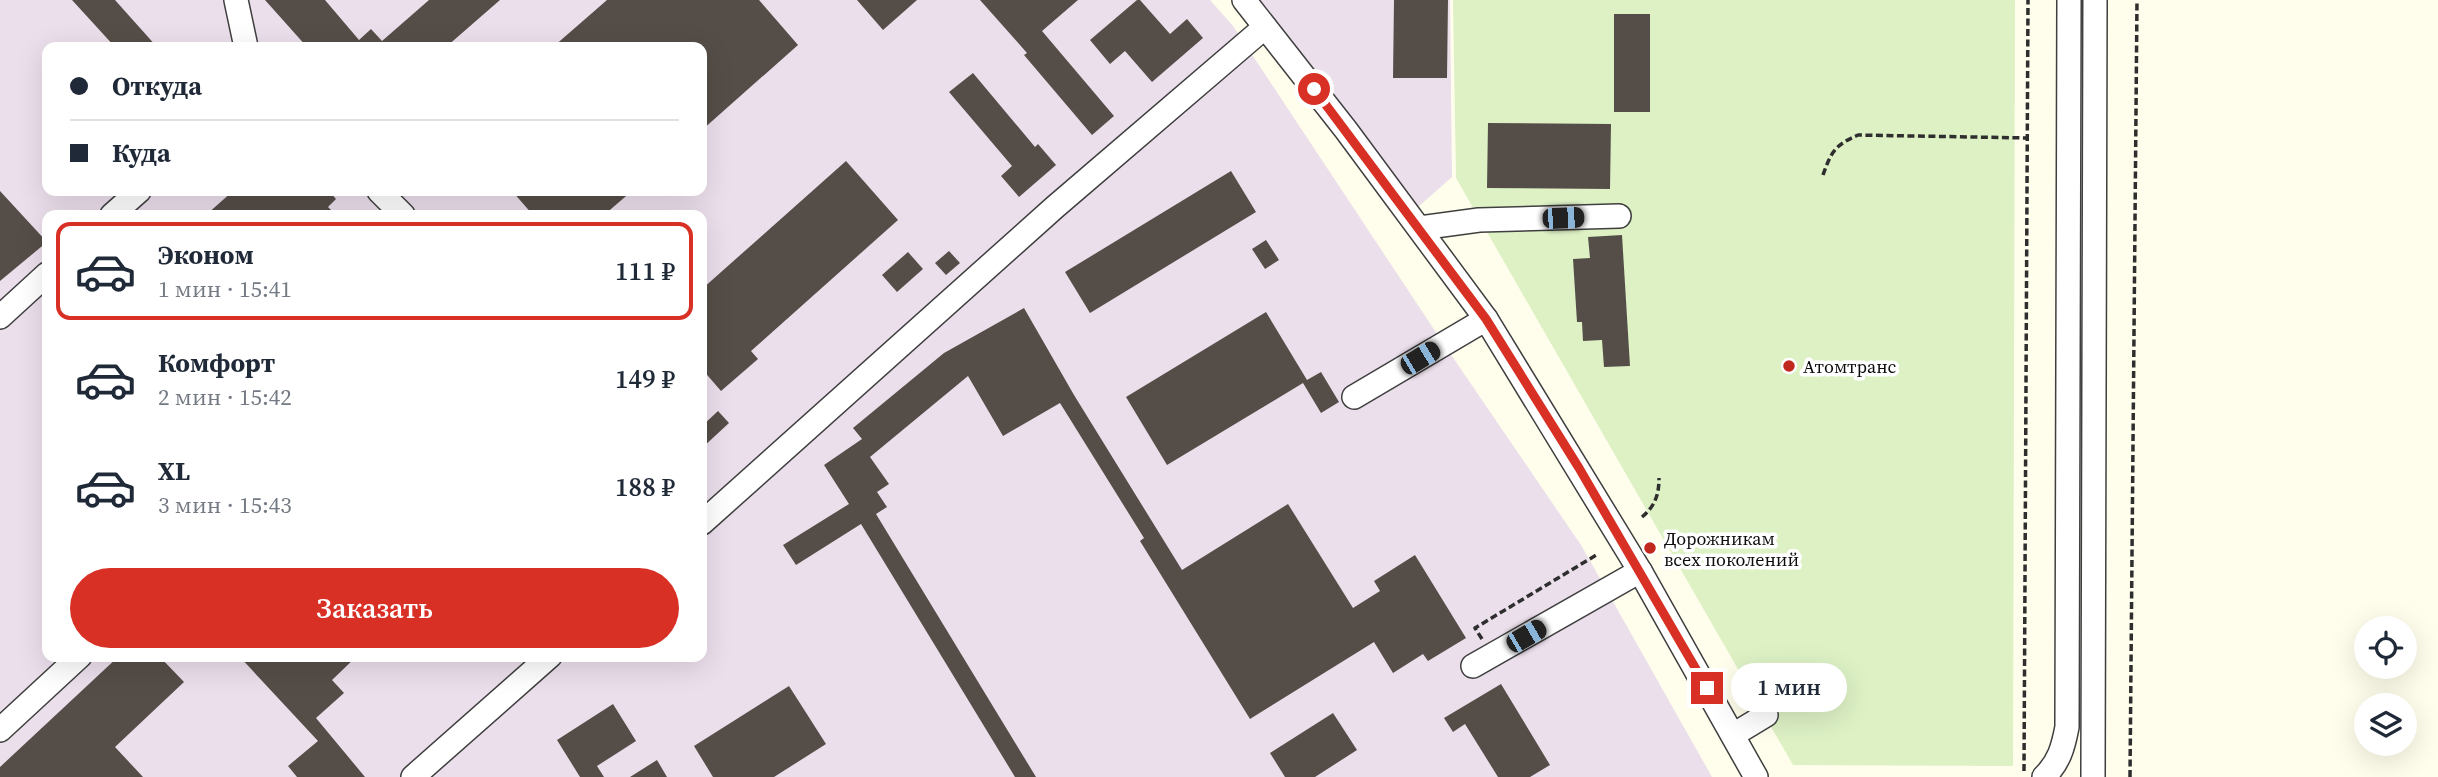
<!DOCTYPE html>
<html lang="ru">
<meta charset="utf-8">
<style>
:root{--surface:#fff;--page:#f2f2f3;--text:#1f2937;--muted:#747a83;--line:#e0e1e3;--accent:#d93025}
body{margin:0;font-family:"Source Serif 4",serif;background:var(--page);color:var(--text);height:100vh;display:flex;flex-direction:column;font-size:26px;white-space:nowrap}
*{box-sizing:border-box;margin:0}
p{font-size:23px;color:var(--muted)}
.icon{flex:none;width:38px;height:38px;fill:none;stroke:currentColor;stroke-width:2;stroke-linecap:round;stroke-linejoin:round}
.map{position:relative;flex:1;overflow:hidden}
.panel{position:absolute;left:42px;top:210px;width:665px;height:452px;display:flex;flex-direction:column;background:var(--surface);border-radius:14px;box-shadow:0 7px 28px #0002}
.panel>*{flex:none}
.top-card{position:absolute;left:42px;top:42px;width:665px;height:154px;border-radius:14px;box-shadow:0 7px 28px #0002;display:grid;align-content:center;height:154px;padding:0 28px;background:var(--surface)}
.tools{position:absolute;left:2354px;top:616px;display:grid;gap:14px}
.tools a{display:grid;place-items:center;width:63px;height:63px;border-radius:50%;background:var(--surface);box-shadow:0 7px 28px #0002;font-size:35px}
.end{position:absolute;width:32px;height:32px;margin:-16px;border:9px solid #d93025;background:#fff;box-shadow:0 0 0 4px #fff}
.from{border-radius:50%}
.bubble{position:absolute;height:49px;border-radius:24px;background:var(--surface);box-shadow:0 7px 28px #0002;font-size:23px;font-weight:600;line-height:49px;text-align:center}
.car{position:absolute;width:21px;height:42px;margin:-21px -10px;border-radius:9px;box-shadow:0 0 5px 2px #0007;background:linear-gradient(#222 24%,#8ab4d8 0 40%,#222 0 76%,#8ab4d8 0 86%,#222 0)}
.top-card b{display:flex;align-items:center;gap:24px;height:66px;font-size:26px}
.top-card b+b{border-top:2px solid var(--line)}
.top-card i{width:18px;height:18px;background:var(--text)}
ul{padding:12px 0 0;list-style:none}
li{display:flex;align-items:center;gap:21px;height:98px;margin:0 14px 10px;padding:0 14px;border:4px solid transparent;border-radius:14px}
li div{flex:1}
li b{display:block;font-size:26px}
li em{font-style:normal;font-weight:600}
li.current{border-color:var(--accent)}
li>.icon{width:63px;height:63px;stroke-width:1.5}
.button{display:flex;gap:14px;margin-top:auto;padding:14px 28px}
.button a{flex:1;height:80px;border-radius:42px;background:var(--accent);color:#fff;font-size:28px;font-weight:600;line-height:80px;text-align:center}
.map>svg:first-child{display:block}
.industrial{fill:#ebdfeb;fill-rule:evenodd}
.pitch{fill:#ddf1c5}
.building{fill:#554e48}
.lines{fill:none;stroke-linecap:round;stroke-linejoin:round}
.minor-casing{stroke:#3f3f3f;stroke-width:26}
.path{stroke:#2e2e2e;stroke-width:3.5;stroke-dasharray:7 3.5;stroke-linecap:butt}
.minor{stroke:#fff;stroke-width:23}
.route{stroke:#d93025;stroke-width:9}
.poi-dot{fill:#c1281e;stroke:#fff;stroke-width:2.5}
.labels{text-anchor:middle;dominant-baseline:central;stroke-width:7;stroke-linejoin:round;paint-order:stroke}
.poi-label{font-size:18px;fill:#0c0c0c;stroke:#fff;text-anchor:start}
</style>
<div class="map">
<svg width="2438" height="777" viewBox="0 0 2438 777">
<rect width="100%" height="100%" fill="#fffdeb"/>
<g class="industrial">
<path d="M0,0H1210L1233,26L1443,343L1581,545L1712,777H0ZM47,47H702V191H47ZM47,215H702V656H47Z"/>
<path d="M1255,0H1450L1452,177L1418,207Z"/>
</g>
<path class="pitch" d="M1453,0H2015L2013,766L1793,765L1456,178Z"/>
<g class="building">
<path d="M72,0H115L157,47H115Z"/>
<path d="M265,0H325L359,40L371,29L382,41L429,0H500L446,47H307Z"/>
<path d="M607,0H759L798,45L702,130V47H553Z"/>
<path d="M857,0H917L883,30Z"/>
<path d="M980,0H1078L1042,31L1114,116L1092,135L1024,55L1027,53Z"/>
<path d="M1137,0H1140L1170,34L1187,19L1203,38L1152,82L1125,51L1110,64L1090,40Z"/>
<path d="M1394,0H1448L1447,78H1393Z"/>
<rect x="1614" y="14" width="36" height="98"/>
<path d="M973,73L1035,147L1038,144L1056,165L1019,197L1001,176L1012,166L949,92Z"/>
<path d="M1488,123L1611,124L1610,189L1487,188Z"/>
<path d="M846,161L898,220L751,351L758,359L721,391L702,369V289Z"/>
<path d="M1231,171L1256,212L1090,313L1065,272Z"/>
<path d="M0,191L47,242L0,281Z"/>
<path d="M233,191H329L336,199L328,207L336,215H206Z"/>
<path d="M512,191H632L604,215H533Z"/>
<path d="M1622,235L1630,366L1604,367L1602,340L1583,341L1582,322H1577L1573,259L1590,258L1588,237Z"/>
<path d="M1266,240L1279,260L1265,269L1252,249Z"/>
<path d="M949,251L960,263L946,275L935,263Z"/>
<path d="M908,252L923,269L897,292L882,275Z"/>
<path d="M1024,308L1074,395L1182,570L1288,504L1353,608L1380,591L1374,581L1415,555L1466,638L1428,661L1423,654L1393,673L1374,642L1250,719L1140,541L1144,538L1060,403L1003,436L968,376L870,457L889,484L877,492L887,507L876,514L1036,777H1015L861,524L796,565L783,545L849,504L824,465L862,439L853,428L944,353Z"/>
<path d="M1266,312L1307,380L1321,372L1339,402L1321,413L1303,383L1167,465L1126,397Z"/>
<path d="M718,411L729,423L702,448V426Z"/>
<path d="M119,656H159L184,682L115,747L143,777H0V767Z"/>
<path d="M239,656H357L332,680L344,693L316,718L365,777H297L288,766L318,741Z"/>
<path d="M1501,684L1550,765L1530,777H1498L1465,724L1453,732L1444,718Z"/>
<path d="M789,686L826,744L774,777H713L694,746Z"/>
<path d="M613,704L636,741L597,766L604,777H580L557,740Z"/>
<path d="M1333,713L1357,750L1315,777H1285L1270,753Z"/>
<path d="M657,760L667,777H630Z"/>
</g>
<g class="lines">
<g class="minor-casing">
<g id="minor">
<path d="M236,0L246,47"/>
<path d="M1244,0L1346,130L1486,319L1640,571L1756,777"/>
<path d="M379,191L403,215"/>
<path d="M112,215L139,191"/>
<path d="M1420,228L1479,220L1619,216"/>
<path d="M0,317L47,274"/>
<path d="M1354,397L1486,319"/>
<path d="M702,523L1055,207L1265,27"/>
<path d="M1473,666L1640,571"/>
<path d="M0,730L80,656"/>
<path d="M1733,735L1766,715"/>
<path d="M413,777L550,656"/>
<path d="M2044,777C2059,762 2063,748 2067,727L2069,0"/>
<path d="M2093,777L2095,0"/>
</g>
</g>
<g class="path">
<path d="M1823,175C1831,152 1835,145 1858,135L2027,138"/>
<path d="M1642,517C1655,506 1659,495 1659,478"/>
<path d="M1482,639L1475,628L1598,554"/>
<path d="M2024,771L2028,0"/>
<path d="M2130,777L2137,0"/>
</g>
<use href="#minor" class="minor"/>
</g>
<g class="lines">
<path class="route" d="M1314,89L1486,319L1579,468L1707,688"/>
</g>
<g class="poi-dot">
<circle cx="1789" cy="366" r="7"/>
<circle cx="1650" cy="548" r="7"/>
</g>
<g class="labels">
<g class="poi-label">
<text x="1803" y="366">Атомтранс</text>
<text x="1664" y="538">Дорожникам<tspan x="1664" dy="21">всех поколений</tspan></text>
</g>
</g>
</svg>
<div class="tools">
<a><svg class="icon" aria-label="locate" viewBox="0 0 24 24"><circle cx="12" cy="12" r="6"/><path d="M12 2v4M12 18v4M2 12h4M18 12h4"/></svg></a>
<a><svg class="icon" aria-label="layers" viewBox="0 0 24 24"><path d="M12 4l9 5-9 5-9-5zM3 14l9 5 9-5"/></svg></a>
</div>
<i class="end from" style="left:1314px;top:89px"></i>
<i class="end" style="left:1707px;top:688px"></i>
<div class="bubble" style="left:1731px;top:663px;width:116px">1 мин</div>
<i class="car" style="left:1563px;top:218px;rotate:88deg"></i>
<i class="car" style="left:1420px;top:358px;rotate:59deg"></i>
<i class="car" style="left:1526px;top:636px;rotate:60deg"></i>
<div class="top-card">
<b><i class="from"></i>Откуда</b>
<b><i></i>Куда</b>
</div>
<section class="panel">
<ul>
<li class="current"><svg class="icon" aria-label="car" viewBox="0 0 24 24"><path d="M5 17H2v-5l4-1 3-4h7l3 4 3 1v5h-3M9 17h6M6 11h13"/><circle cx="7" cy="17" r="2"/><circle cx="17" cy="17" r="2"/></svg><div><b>Эконом</b><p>1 мин · 15:41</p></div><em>111 ₽</em></li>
<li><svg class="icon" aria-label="car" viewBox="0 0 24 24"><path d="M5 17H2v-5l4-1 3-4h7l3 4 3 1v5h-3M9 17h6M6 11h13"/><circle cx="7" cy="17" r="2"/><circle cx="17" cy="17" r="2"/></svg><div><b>Комфорт</b><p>2 мин · 15:42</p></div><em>149 ₽</em></li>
<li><svg class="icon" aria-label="car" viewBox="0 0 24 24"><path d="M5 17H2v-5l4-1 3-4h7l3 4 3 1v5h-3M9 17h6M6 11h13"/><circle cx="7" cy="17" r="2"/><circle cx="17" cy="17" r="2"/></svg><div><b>XL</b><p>3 мин · 15:43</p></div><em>188 ₽</em></li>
</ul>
<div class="button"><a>Заказать</a></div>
</section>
</div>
